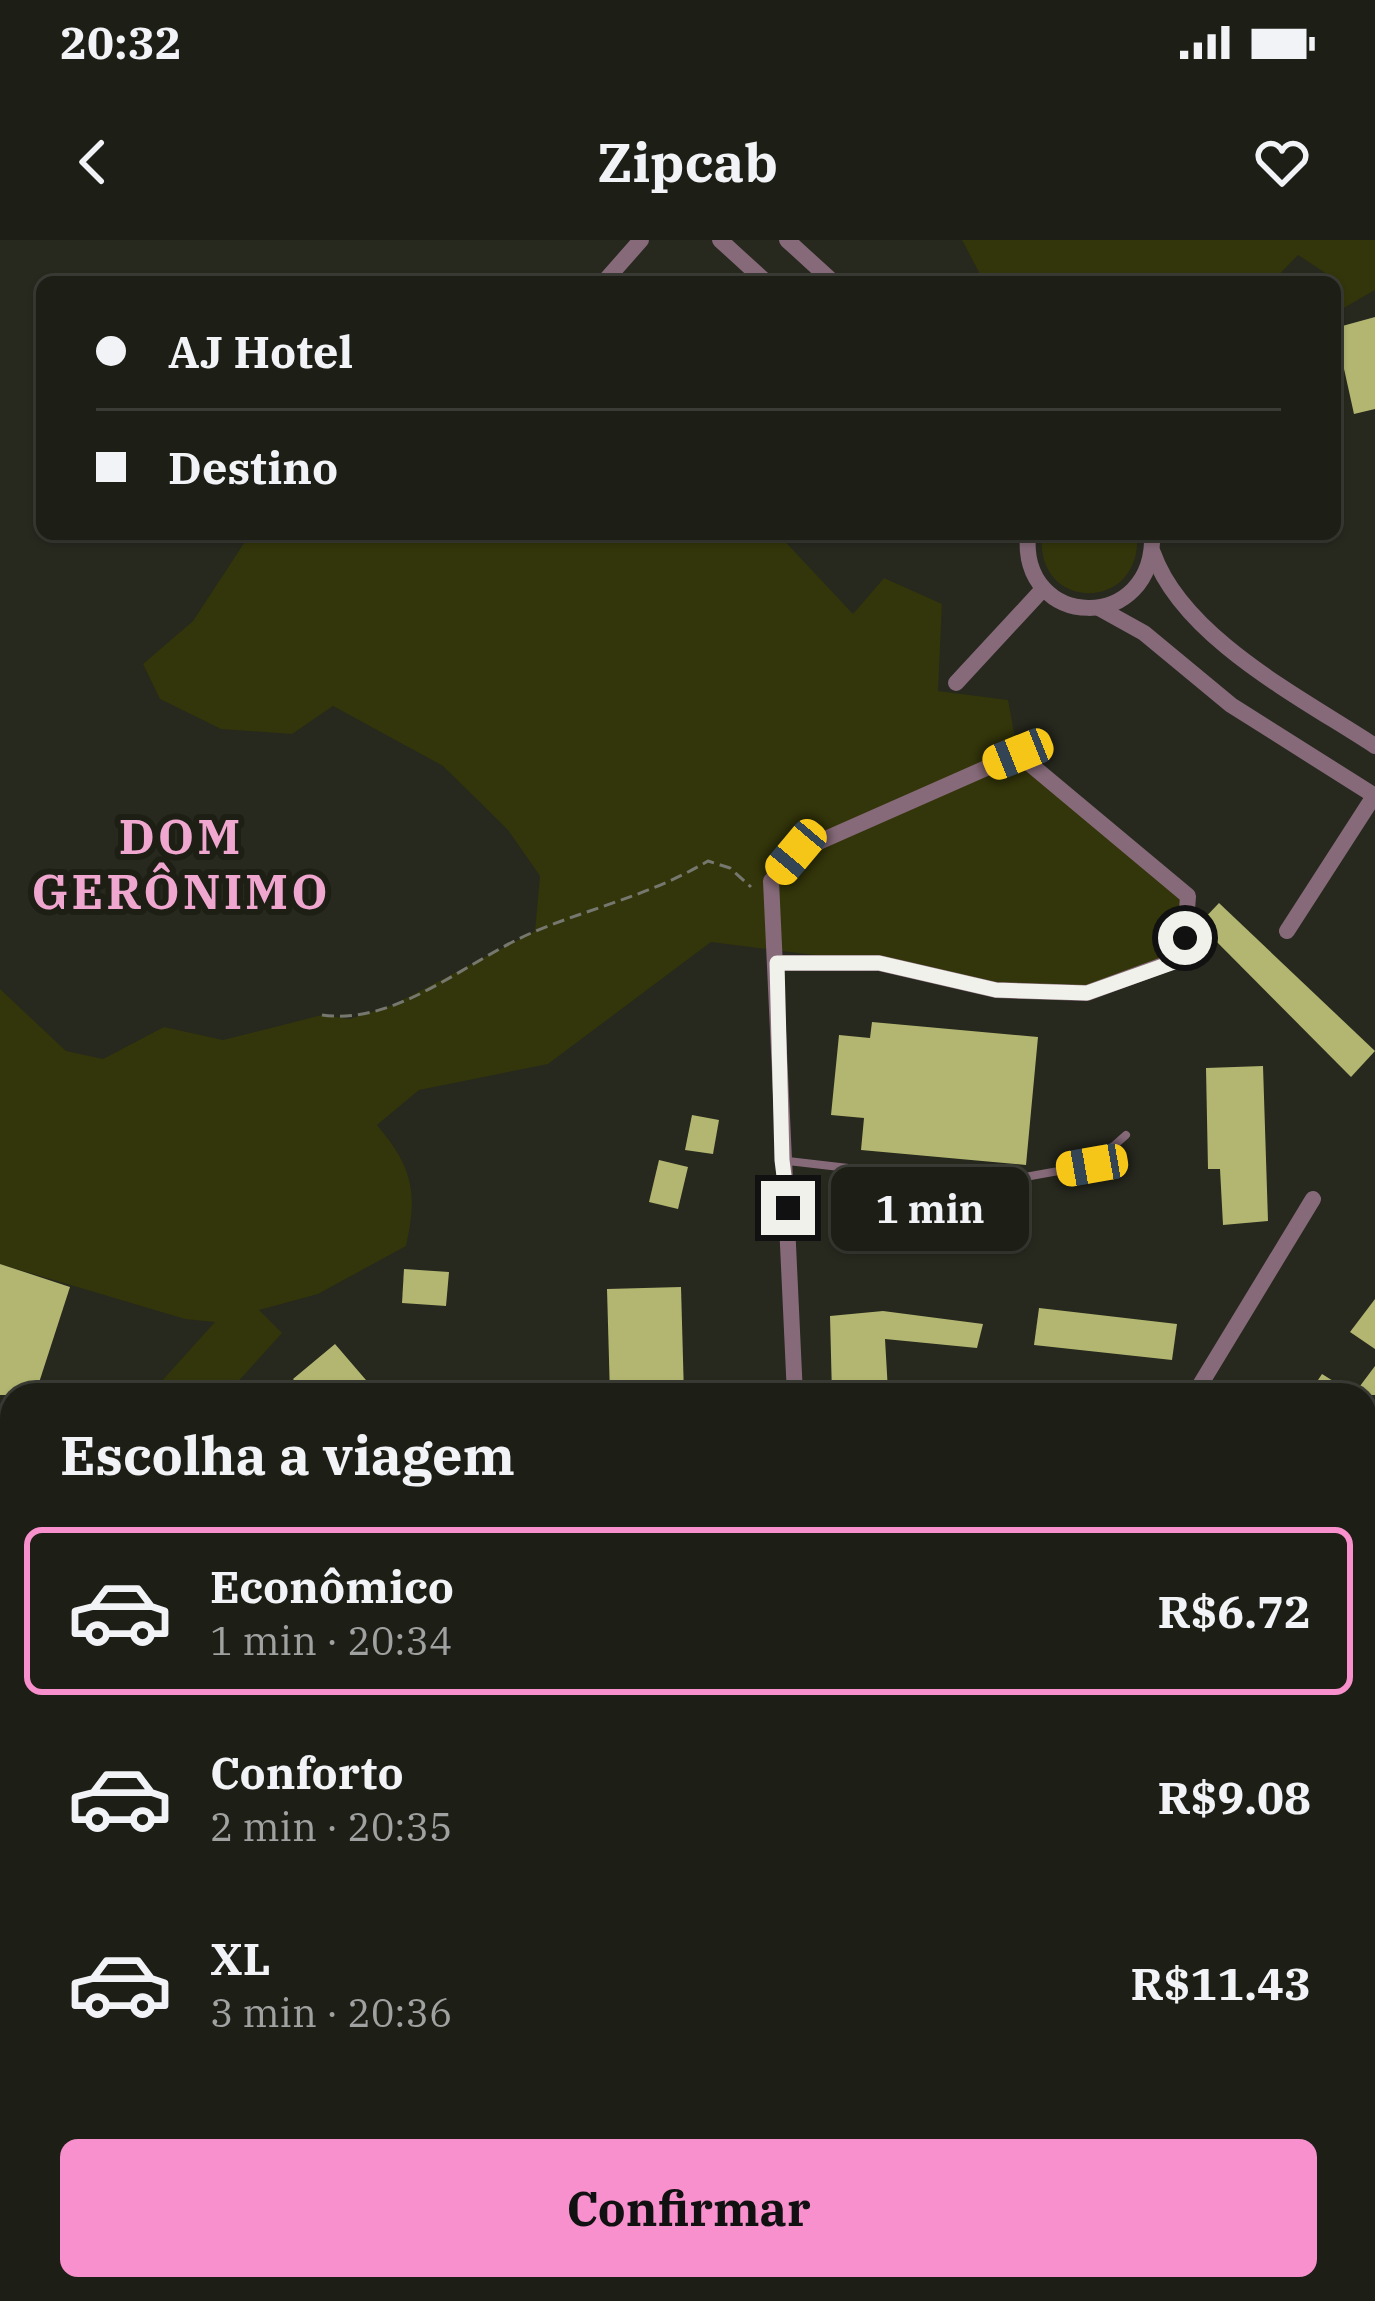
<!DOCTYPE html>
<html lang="pt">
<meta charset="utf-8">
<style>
:root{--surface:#1d1e16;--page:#25271f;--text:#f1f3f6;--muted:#a0a2a1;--line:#3b3c35;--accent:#f890cd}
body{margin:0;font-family:"IBM Plex Serif",serif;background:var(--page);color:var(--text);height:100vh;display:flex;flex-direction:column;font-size:45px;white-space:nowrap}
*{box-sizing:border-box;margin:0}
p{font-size:39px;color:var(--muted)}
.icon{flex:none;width:66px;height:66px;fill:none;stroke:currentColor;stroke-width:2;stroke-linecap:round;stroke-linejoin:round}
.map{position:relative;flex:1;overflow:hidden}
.sheet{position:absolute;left:0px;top:1143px;width:1377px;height:918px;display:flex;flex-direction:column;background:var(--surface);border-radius:36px 36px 0 0;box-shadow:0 3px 9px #0004,0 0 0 3px var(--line)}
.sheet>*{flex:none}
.banner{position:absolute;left:36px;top:36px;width:1305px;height:264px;border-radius:18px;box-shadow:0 3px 9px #0004,0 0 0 3px var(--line);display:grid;align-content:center;height:264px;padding:0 60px;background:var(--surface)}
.end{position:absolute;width:54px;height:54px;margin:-27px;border:15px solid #f0f1ea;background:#111;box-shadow:0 0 0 6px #111}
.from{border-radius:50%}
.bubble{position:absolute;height:84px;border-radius:18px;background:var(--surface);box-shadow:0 3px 9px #0004,0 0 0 3px var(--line);font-size:39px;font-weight:800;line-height:84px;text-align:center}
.car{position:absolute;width:36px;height:72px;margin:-36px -18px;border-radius:15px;box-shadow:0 0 9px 3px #0007;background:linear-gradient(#f5c518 24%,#345 0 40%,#f5c518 0 76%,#345 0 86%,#f5c518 0)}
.banner b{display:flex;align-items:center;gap:42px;height:114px;font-size:45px}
.banner b+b{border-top:3px solid var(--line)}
.banner i{width:30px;height:30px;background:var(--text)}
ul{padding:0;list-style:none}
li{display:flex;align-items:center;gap:36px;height:168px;margin:0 24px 18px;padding:0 36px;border:6px solid transparent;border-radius:18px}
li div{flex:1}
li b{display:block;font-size:45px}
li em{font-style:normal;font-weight:800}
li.active{border-color:var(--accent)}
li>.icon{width:108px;height:108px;stroke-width:1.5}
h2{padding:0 60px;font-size:54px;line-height:144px}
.cta{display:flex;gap:24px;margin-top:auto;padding:24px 60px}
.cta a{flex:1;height:138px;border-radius:18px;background:var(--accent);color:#111;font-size:48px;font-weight:800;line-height:138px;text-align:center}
.status{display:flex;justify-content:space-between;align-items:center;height:84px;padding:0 60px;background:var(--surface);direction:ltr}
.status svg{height:33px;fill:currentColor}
header{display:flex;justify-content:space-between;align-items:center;height:156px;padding:0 60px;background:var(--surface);font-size:54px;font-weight:800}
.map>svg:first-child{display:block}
.green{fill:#33350a}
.building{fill:#b2b670}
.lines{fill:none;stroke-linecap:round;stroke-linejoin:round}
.path{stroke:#76776e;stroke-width:3;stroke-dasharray:12 6;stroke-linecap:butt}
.service{stroke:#866a79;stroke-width:8}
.minor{stroke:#866a79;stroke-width:16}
.tertiary{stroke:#866a79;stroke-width:21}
.secondary{stroke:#bc8fa8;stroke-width:24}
.primary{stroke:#e6adcc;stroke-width:27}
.trunk{stroke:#f0bfda;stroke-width:27}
.route{stroke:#f0f1ea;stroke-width:15}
.labels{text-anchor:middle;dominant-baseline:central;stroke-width:12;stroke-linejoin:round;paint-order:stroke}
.district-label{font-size:48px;font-weight:bold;letter-spacing:3px;fill:#f0a7cf;stroke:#1d1e14}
</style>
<div class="status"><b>20:32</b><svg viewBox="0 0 49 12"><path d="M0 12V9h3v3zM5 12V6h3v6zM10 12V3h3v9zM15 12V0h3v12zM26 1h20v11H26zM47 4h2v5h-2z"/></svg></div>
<header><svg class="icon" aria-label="back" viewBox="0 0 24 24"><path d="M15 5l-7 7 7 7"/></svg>Zipcab<svg class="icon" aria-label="heart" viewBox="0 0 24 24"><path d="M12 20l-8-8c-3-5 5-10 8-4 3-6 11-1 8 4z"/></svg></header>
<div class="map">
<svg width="1375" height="2061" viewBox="0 0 1375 2061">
<rect width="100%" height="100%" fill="#27281e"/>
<g class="green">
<path d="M962,0H1375V50L1342,69L1333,38L1298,15L1272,42H1027L980,34Z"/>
<path d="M250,294H778L853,374L884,338L942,364L938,451L1008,460L1018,514L1188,656L1177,720L1087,753L996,750L879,723L711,702L548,824L419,850L377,885C413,928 418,952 406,1006L318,1054L259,1070L282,1093L226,1155H171L159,1144L215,1082L185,1079L0,1024V749L66,811L103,819L164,787L223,800L322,775L350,779L393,765L535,691L540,636L508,590L443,526L333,466L292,494L221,489L160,459L143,424L193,381Z"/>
<path d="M1042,294H1137C1143,373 1034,373 1042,294Z"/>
</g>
<g class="building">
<path d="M1375,77V169L1354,174L1335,88Z"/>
<path d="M1219,663L1375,811L1351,837L1199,684Z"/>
<path d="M872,782L1038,797L1026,925L861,910L864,878L831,875L839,795L870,798Z"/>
<path d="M1263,826L1268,981L1223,985L1220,929H1208L1206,828Z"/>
<path d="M692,875L719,880L713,914L685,910Z"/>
<path d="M659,920L688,927L678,969L649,962Z"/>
<path d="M0,1024L70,1047L35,1155H0Z"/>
<path d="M404,1029L449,1032L446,1066L402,1063Z"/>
<path d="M681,1047L684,1155H610L607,1049Z"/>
<path d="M1375,1059V1109L1350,1092Z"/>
<path d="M1039,1068L1177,1084L1172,1120L1034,1105Z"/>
<path d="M883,1071L983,1084L977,1108L885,1099L888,1151L832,1155L830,1076Z"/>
<path d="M335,1104L372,1147L363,1155H342L335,1147L326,1155H306L293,1139Z"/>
<path d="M1375,1126V1155H1308L1322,1134L1354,1154Z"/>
</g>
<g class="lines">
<path class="path" d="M322,775C398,786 468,719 536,691C596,666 651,655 708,621L730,628L751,647"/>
<path class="service" d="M788,921L986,944L1092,925L1126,895"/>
<g class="minor">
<path d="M720,0L766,42"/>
<path d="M787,0L833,42"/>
<path d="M604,42L641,0"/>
<path d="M1028,294C1019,391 1156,394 1152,294"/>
<path d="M1153,313C1183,398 1302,458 1375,506"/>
<path d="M1099,368L1144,393L1231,465L1375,556"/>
<path d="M956,443L1043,349"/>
<path d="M1287,691L1374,556"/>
<path d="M777,723H879L996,750L1087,753L1177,720L1185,698L1188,656L1018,514L796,612L771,641L795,1155"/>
<path d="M1194,1155L1313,959"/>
<path d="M0,2042H12"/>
<path d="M350,2049L591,2054"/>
</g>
<path class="tertiary" d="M1365,1610L1375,1615"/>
<g class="secondary">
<path d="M0,1875L12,1876"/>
<path d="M1365,1941L1375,1943"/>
<path d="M1364,2049L1375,2052"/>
</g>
<g class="primary">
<path d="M0,1963L12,1964"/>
<path d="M1365,1986L1375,1989"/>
<path d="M1365,2014L1375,2017"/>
</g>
<g class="trunk">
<path d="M0,1929H12"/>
<path d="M0,2005H12"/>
<path d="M781,2049L788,2061"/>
<path d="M830,2061V2049"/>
</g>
</g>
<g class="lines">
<path class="route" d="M788,968L782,920L777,723H879L996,750L1087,753L1177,721L1185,698"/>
</g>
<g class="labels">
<g class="district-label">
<text x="181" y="596">DOM<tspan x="181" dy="55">GERÔNIMO</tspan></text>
</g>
</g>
</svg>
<i class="end from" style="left:1185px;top:698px"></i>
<i class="end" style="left:788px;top:968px"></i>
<div class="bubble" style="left:831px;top:927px;width:198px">1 min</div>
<i class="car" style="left:1018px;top:514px;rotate:248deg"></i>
<i class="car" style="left:796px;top:612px;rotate:220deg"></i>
<i class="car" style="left:1092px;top:925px;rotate:260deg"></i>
<div class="banner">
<b><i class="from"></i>AJ Hotel</b>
<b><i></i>Destino</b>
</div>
<section class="sheet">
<h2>Escolha a viagem</h2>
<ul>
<li class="active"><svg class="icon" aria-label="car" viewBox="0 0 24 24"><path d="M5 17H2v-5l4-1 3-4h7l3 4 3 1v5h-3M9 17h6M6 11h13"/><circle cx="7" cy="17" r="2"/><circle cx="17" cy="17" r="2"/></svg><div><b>Econômico</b><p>1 min · 20:34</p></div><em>R$6.72</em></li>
<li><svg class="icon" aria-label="car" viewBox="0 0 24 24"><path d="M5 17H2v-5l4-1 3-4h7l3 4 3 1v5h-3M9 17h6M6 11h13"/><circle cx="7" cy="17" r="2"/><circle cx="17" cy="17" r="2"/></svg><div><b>Conforto</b><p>2 min · 20:35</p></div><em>R$9.08</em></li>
<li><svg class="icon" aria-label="car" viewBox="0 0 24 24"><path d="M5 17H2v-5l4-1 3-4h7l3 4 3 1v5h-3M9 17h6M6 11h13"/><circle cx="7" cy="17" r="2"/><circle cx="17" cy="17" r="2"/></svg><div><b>XL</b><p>3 min · 20:36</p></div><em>R$11.43</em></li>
</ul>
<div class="cta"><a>Confirmar</a></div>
</section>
</div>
